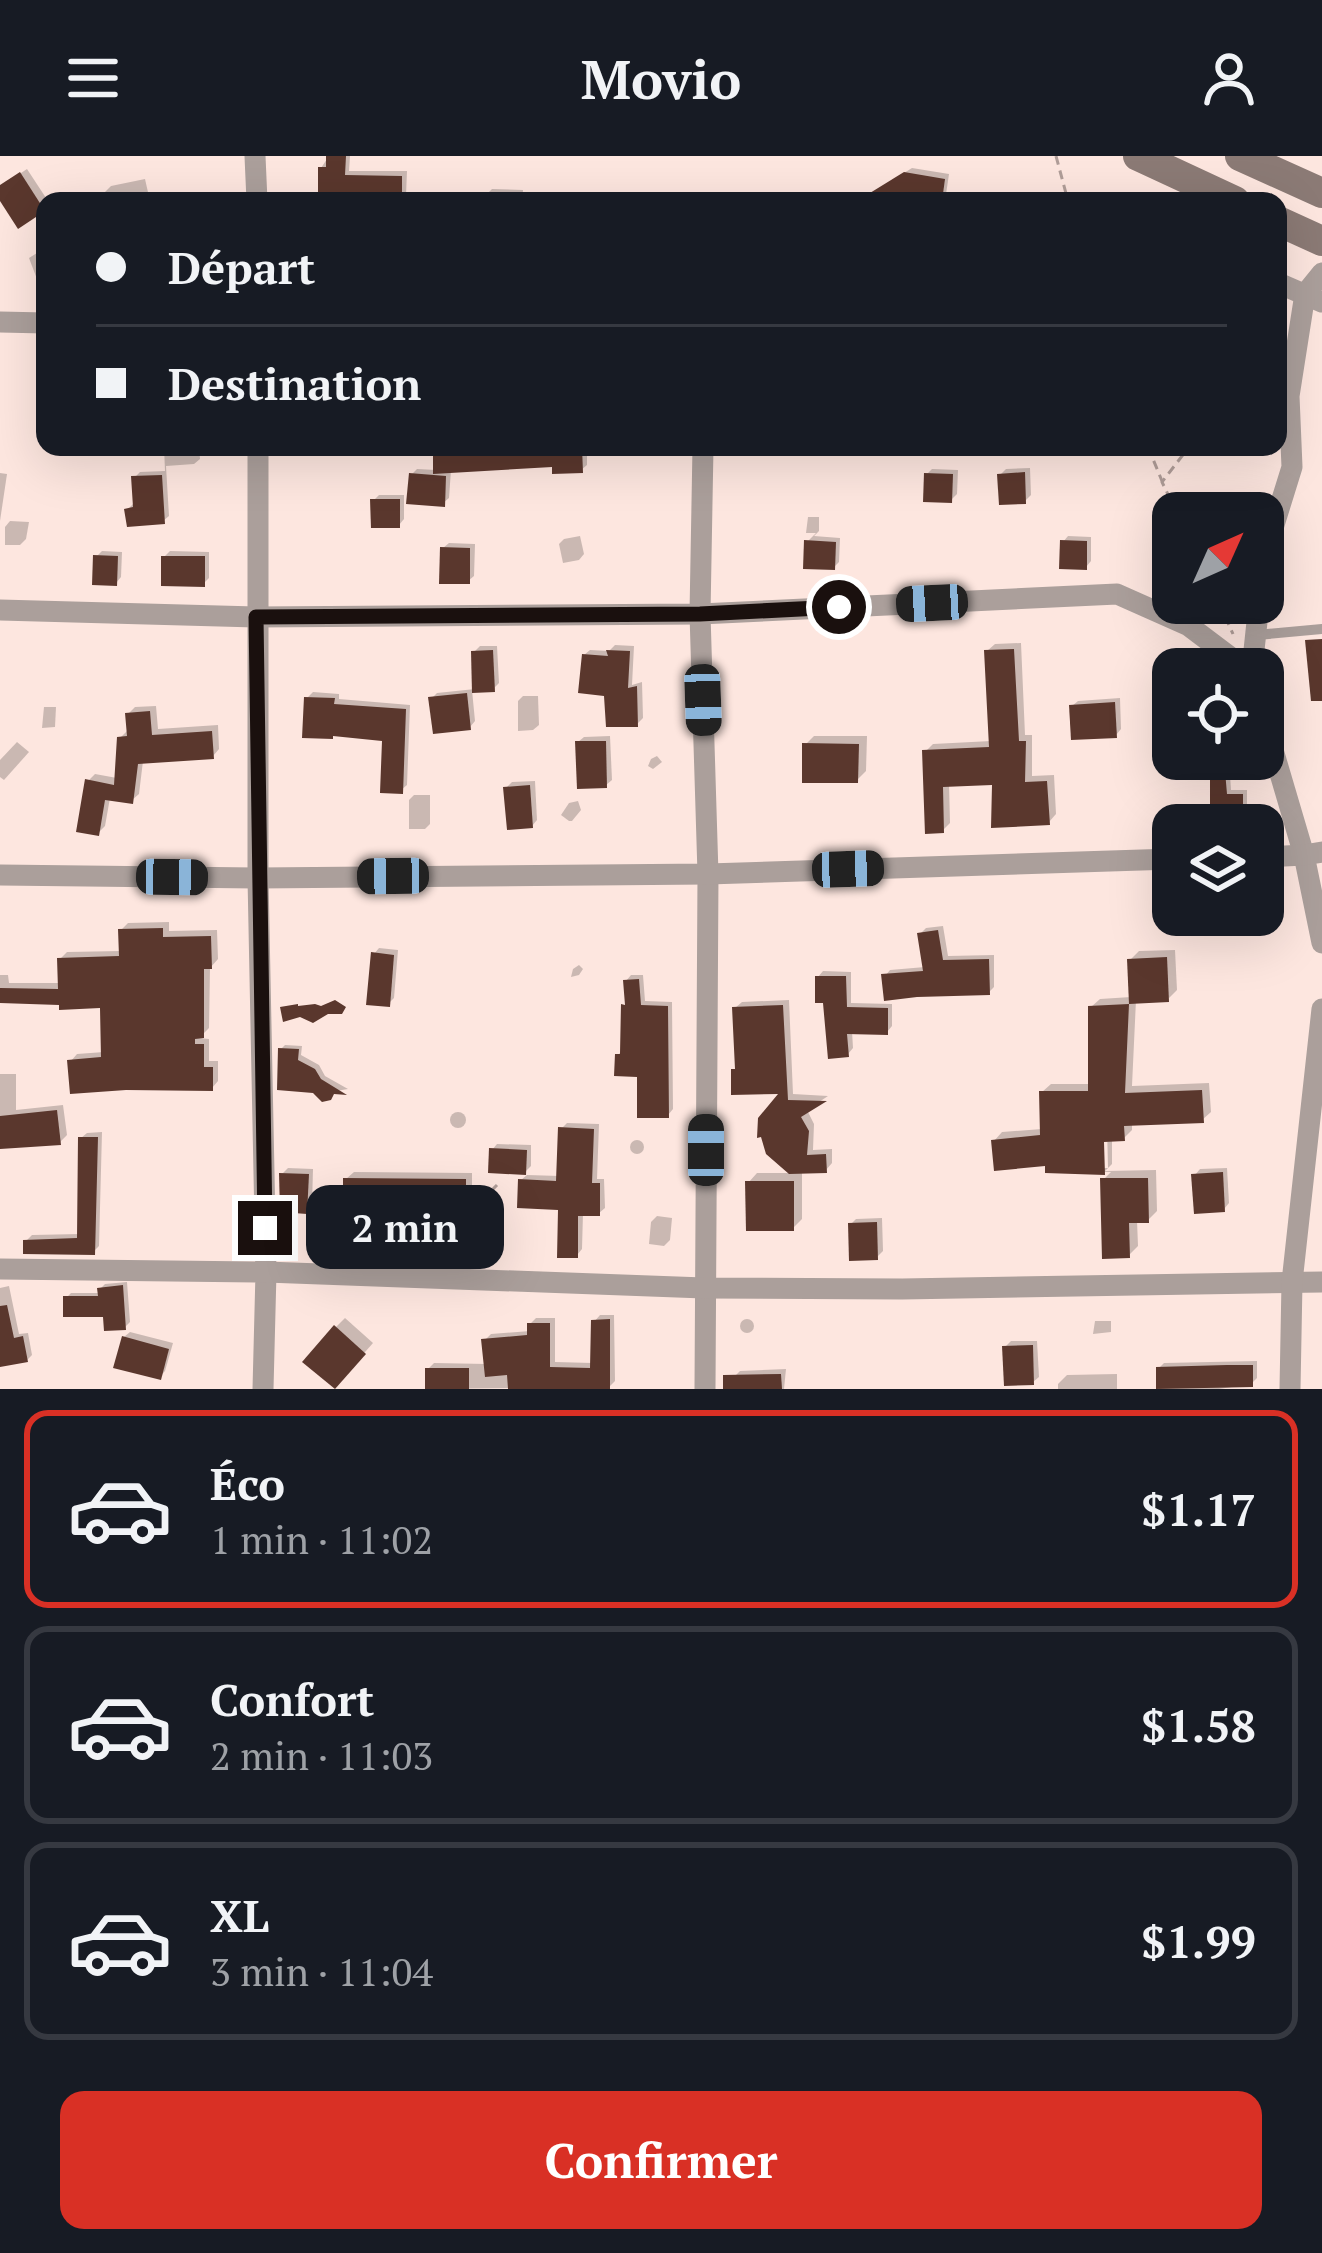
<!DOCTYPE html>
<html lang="fr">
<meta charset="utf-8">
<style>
:root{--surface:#171b24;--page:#20242c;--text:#f1f3f6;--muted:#9ea1a6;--line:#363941;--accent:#d93025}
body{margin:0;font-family:"PT Serif",serif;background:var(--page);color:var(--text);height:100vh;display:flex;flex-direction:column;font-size:45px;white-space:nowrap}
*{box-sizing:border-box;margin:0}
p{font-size:39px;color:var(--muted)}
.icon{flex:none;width:66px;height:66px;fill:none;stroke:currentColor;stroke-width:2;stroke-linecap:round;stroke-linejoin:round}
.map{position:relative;height:1233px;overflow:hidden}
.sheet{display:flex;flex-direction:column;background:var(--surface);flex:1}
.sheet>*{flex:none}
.banner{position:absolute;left:36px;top:36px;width:1251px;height:264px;border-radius:24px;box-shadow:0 12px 48px #0002;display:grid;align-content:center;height:264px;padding:0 60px;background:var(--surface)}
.needle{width:78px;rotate:45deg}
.fabs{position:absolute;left:1152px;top:336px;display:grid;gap:24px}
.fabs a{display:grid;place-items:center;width:132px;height:132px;border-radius:24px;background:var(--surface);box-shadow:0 12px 48px #0002;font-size:60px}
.end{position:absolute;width:54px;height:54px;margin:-27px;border:15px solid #1a100e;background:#fff;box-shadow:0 0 0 6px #fff}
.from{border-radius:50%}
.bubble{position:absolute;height:84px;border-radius:24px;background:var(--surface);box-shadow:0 12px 48px #0002;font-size:39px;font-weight:700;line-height:84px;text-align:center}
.car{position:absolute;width:36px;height:72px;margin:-36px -18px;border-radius:15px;box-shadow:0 0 9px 3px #0007;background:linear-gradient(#222 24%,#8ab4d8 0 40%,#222 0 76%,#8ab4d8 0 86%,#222 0)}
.banner b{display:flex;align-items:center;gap:42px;height:114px;font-size:45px}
.banner b+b{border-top:3px solid var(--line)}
.banner i{width:30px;height:30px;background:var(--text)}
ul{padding:21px 0 0;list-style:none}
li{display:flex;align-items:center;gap:36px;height:198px;margin:0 24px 18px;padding:0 36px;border:6px solid var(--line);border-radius:24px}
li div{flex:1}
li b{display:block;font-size:45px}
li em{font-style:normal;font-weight:700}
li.on{border-color:var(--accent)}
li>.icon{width:108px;height:108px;stroke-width:1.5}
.primary-button{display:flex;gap:24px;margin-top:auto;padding:24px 60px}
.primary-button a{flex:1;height:138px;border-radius:24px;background:var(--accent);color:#fff;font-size:48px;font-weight:700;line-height:138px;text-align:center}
header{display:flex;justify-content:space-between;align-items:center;height:156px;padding:0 60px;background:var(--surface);font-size:54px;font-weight:700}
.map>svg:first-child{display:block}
.shadow{fill:#0003;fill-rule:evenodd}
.building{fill:#5a372d}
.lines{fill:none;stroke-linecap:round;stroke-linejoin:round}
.path{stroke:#b09d98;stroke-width:3;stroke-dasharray:9 6;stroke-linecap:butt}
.service{stroke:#ab9f9b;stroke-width:10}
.minor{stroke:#ab9f9b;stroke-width:21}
.secondary{stroke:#8b7a75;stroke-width:30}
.route{stroke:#1a100e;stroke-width:15}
</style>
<header><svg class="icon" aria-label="menu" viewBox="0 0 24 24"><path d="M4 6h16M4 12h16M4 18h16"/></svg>Movio<svg class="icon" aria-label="person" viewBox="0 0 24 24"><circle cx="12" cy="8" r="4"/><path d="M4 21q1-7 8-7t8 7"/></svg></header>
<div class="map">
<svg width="1322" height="1233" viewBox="0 0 1322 1233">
<rect width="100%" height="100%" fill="#fde6df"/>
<g class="shadow">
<path d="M329,0H350L349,15H407L406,40L401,45H314L321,42V12Z"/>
<path d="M912,12L949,18L945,45H880V32Z"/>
<path d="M27,13L48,45H45V51L19,69L0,40V31Z"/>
<path d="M145,23L150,45H105L103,38L111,30Z"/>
<path d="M492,33L523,34L522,45H486V39Z"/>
<path d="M45,92V130L40,131L29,102Z"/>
<path d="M164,291H199L200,303L194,308L166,310L169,360L163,365L127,354L133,348L134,322L140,316L165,315Z"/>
<path d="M304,291H341L336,298L304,295Z"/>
<path d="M436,291H587V309L581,314L555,308L451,314L449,342L443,347L412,318L417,313L436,314Z"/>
<path d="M1030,312L1031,339L1025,345L1000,319L1006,313Z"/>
<path d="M932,313L958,314L957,338L951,344L927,318Z"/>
<path d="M0,317L7,318L0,365Z"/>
<path d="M379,339H404V363L399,369L373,345Z"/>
<path d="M808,361H819V375L814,380L840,382L839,406L834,411L807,386L816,377H806Z"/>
<path d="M10,365L29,366L26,383L20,389H5V371Z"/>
<path d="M580,380L584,398L579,404L563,407L559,388L564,383Z"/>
<path d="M1068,380L1091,381V405L1086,411L1063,386Z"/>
<path d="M449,387L475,388L474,420L468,425L443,392Z"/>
<path d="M102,395L122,396L121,421L116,427L96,401Z"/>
<path d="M170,395L209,396V422L203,428L164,401Z"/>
<path d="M1021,487L1025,579H1032V620L1054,619L1056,658L1049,666L995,626L949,628L950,667L943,674L925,596L933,588L991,585L987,495L995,488Z"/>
<path d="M615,489L634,490L632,529L642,526L643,562L637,568L607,537L584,499L590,494L609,495Z"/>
<path d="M480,490H497L499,527L493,533L472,534L475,565L470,571L432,542L437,537L475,533L474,496Z"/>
<path d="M313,536L339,538V543L410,549L407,629L401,634L385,582L334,577L307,542Z"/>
<path d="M523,540H538L539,569L533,574L518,575V545Z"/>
<path d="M1120,542L1121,573L1116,579L1072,550L1078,545Z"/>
<path d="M156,550L158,573L218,569L219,593L213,600L143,605L139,638L132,644L110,642L105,670L98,677L88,625L95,618L117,622L120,582L127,575L128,558L135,551Z"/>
<path d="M44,551H56L55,571L42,572Z"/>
<path d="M610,580L612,624L606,629L578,586L584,581Z"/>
<path d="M814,580H867L866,615L857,624L805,589Z"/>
<path d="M17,586L29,596L4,624L0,621V604Z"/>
<path d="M657,600L662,606L653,613L648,610L651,603Z"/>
<path d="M1183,603H1229L1231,634H1247V669H1213V610L1183,612Z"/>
<path d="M535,625L537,664L532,670L506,632L512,626Z"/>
<path d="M414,639H430V668L425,673H409V644Z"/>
<path d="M578,645L581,654L572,665H569L561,659L569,647Z"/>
<path d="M169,766V775L217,774L218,803L210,812L209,872L199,882L209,883V905H218V925L212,932L71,905L77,898L104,896L103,849L6,844L0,847V819H8L9,827H61L60,803L67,796L121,795V774L128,767Z"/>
<path d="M943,770L948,800L994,799V831L989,836L885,820L890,814L925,811L920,778L926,772Z"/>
<path d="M379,792L398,794L394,842L388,848L374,798Z"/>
<path d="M1175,794L1177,834L1168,843L1136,844L1132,930L1209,927L1211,956L1202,964L1132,967V974L1124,982L1112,983V1008L1105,1015L1156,1014L1157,1055L1148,1064H1137L1138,1090L1129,1099L1103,1024L1111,1016L1048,1015V1006L994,985L1002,976L1042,973V936L1051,928H1091V851L1100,843L1131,841L1130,804L1139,795ZM1101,971H1107L1108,1012H1102Z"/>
<path d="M579,809L583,813L579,819L571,821L573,813Z"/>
<path d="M823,815L851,816V847L892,848V870L887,876L852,875L853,892L848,898L818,821Z"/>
<path d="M631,819H643L645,845L672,846L673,953L668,959L640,918L618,899L623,894L624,850L628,846L626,825Z"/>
<path d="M789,844L793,938L828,940L807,954L814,968L813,994L832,993V1007L826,1014L802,1015V1063L793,1072L748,1027L757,1017H792L785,935L738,911L735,852L742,846Z"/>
<path d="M285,889L302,890L301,899L319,909L325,920L348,933L336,935L281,893Z"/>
<path d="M0,918H16V954L63,949L67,979L60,986L0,990Z"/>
<circle cx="458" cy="964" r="8"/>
<path d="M567,967L599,968L597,1023H604L605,1052L599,1057H583L582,1093L577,1099L561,1052L521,1024L527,1019L560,1020L561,973Z"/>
<path d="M102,976L99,1090L93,1096L26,1085L32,1079L80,1078L81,982L87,977Z"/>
<circle cx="637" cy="991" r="7"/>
<path d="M497,988L531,989V1010L525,1016L492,994Z"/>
<path d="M288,1012L313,1013L312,1049L306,1055L282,1018Z"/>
<path d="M1227,1012L1229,1047L1224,1053L1195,1019L1200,1013Z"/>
<path d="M354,1016L472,1017V1051L464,1059L427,1058V1095L420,1102L393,1051L346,1023Z"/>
<path d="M657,1060L672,1062L670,1084L664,1090L649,1088L651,1066Z"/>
<path d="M882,1062L883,1095L877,1101L851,1068L856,1063Z"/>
<path d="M127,1126L130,1166L125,1171L105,1158L66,1142L71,1137H101L100,1133L105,1128Z"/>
<path d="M9,1130L19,1178L28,1177L32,1199L27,1204L0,1193V1132Z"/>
<path d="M600,1159H614L615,1225L609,1231L428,1233V1213L434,1207L487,1208L485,1184L491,1178L530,1175V1168L536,1162H555V1206L593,1207L594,1166Z"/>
<path d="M345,1162L373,1187L343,1221L336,1171Z"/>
<circle cx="747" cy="1170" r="7"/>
<path d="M1095,1165H1111V1176L1093,1178Z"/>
<path d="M130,1176L173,1187L165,1215L160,1221L124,1181Z"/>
<path d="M1011,1185H1037L1039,1221L1033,1226L1005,1191Z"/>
<path d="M1257,1205V1222L1251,1228L1219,1233H1159V1212L1164,1207Z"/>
<path d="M786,1213L784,1233H735V1220L740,1215Z"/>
<path d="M1117,1218V1233H1058V1228L1067,1219Z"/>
</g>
<g class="building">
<path d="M326,0H346L345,19L402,20V45L318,43V11H326Z"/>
<path d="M20,16L45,55L18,73L0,45V29Z"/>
<path d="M904,16L945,23L942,45H857Z"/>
<path d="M433,291H582L583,317L552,318V311L433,318Z"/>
<path d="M1025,316L1026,348L999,349L997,318Z"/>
<path d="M409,317L446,320L445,351L406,348Z"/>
<path d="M924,317L953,318L952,347L923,346Z"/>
<path d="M162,319L165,368L127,371L124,353L133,351L131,320Z"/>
<path d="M370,343H400V372H371Z"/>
<path d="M804,384L836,386L835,414L803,413Z"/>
<path d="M1060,384L1087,385V414L1059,413Z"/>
<path d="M440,391L470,392V428H439Z"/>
<path d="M93,399L118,400L117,430L92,429Z"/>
<path d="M161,400H205V431L161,430Z"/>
<path d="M1322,483V545H1311L1305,484Z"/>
<path d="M1014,493L1019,585H1026L1025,626L1047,625L1050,669L991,672L992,629L943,631L944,677L925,678L922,594L989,591L984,494Z"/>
<path d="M493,494L495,536L472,537L471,495Z"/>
<path d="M606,494L630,495L628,532L637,530L638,571H606L604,540L578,537L582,498L608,500Z"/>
<path d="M467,537L471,574L433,578L428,541Z"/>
<path d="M304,541L335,542L334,548L406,553L403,638L380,637L382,585L333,580V583L302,582Z"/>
<path d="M1115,546L1117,582L1071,584L1069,549Z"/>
<path d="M150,555L152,579L212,575L214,603L138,608L133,648L105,644L99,680L76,676L85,623L114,629L117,581L127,580L125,557Z"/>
<path d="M575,585H606L607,632L577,633Z"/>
<path d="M802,587L859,588L858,627H802Z"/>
<path d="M1210,603H1224L1227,638H1243V669H1210Z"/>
<path d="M530,629L533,672L507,674L503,631Z"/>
<path d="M163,772V781L211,780L212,813H204V882L195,883V888H204V911H213V935L126,934L70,938L67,904L101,901L100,852L59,854V849L0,847V832L58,833L57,802L119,800L118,773Z"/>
<path d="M938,774L943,804L989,803L990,839L917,841L884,845L881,818L923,815L917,777Z"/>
<path d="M371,796L394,799L390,851L366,849Z"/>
<path d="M1167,801L1169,846L1129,848L1127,803Z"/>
<path d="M815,820H846L847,851L888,852V879L847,878L849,901L828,903L823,847H815Z"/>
<path d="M639,823L641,849L668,850L669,962H637V921L614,920L615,898H620L621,848L625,849L623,824Z"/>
<path d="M335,844L346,851L342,858H328L313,867L300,861L283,866L280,851L298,848V850L315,848L321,850Z"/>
<path d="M1129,848L1125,937L1202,934L1204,967L1124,970L1125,985L1104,986L1105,1019L1045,1017V1010L994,1015L991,984L1040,979L1039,935H1088V850Z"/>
<path d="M783,849L788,944L827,945L801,961L809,975L807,999L826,998L827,1017L789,1018L766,998L761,981L757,982L758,962L778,938L731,939V913H735L732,851Z"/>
<path d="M278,892L299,893L298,904L315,913L321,923L347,939L334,938L331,944L322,946L313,937L277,934Z"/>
<path d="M57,954L61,989L0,993V960Z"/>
<path d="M558,971L594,973L592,1027H600V1060H578V1102H557L558,1054L517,1052L518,1023L556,1025Z"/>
<path d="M78,981H98L95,1099L23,1098V1084L77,1082Z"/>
<path d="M489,992L527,994L526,1019L488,1017Z"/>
<path d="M1223,1016L1225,1056L1194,1058L1191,1018Z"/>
<path d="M279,1017L309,1018L307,1058L280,1056Z"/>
<path d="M343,1022L466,1023V1062L421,1061V1105H391L390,1054H343Z"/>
<path d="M1100,1022H1148L1149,1067H1129L1130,1102L1102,1103Z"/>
<path d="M745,1025H794V1075H746Z"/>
<path d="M877,1066L878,1104L849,1105L848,1067Z"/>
<path d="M123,1129L126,1174L104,1175L103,1161H63V1140H98L97,1132Z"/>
<path d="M7,1149L14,1182L23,1180L28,1206L0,1211V1150Z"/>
<path d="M610,1163V1233H508L507,1219L485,1221L481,1183L527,1179V1167H550V1211L590,1212L591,1164Z"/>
<path d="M334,1169L366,1198L335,1233L302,1206Z"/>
<path d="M122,1180L169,1193L161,1224L113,1212Z"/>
<path d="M1033,1189L1034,1229L1004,1230L1002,1190Z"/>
<path d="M1227,1209H1253V1231L1156,1233V1211Z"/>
<rect x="425" y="1212" width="44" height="21"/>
<path d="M781,1218L782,1233H723V1219Z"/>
</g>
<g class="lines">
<g class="path">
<path d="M1056,0L1068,45"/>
<path d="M1148,291L1162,325"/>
<path d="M1177,357L1162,326L1189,291"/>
<path d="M1219,447L1233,478"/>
<path d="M482,1105C480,1082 487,1063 487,1039L497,1029"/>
</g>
<path class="service" d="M1257,479L1322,473"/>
<g class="minor">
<path d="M255,0L257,45"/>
<path d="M1278,127L1322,146"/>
<path d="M0,166L45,167"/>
<path d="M258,291V722L266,1116L263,1233"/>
<path d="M703,291L700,458L708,718L705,1233"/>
<path d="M1263,420L1269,385L1292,311L1289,240L1305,138L1322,117"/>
<path d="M0,454L256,461L700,458L1117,438L1189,470L1246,513"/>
<path d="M1252,513L1259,447"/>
<path d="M1263,560L1304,699L1322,787"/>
<path d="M1263,701L1304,699L1322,696"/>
<path d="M0,719L258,722L708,718L1173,703"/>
<path d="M0,1113L266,1116L704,1132L902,1133L1322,1126"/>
<path d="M1290,1233L1292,1126L1322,853"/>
</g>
<g class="secondary">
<path d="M1138,0L1235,45"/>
<path d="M1240,0L1322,37"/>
<path d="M1278,65L1322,85"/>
</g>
</g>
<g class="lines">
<path class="route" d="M265,1072L256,461L700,458L839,451"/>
</g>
</svg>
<div class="fabs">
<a><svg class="needle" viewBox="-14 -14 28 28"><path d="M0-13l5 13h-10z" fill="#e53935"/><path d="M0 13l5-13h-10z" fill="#9ea1a6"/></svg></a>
<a><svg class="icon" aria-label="locate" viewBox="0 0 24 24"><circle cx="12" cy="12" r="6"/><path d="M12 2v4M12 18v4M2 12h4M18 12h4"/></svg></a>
<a><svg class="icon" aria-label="layers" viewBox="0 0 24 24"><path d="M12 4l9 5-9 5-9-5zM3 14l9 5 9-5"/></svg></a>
</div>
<i class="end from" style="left:839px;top:451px"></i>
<i class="end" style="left:265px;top:1072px"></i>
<div class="bubble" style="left:306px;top:1029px;width:198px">2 min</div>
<i class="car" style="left:932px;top:447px;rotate:267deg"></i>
<i class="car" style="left:703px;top:544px;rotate:178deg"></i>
<i class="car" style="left:848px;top:713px;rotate:88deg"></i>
<i class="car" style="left:393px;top:720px;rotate:269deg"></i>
<i class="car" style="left:172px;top:721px;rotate:91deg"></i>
<i class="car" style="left:706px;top:994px;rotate:0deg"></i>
<div class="banner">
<b><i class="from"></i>Départ</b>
<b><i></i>Destination</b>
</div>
</div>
<section class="sheet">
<ul>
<li class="on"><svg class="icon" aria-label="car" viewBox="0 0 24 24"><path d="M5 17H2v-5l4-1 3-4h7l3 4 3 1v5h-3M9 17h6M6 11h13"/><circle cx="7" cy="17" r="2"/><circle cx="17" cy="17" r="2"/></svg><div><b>Éco</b><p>1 min · 11:02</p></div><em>$1.17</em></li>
<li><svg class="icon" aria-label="car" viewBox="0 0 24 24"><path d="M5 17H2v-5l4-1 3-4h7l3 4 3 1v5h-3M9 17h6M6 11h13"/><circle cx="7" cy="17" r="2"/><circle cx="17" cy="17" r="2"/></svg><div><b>Confort</b><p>2 min · 11:03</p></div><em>$1.58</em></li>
<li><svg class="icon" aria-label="car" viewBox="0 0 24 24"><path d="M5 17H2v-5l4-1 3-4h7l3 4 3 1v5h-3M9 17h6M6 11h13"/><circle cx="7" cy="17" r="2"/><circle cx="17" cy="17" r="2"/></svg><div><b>XL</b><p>3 min · 11:04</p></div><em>$1.99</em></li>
</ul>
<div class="primary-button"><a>Confirmer</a></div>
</section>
